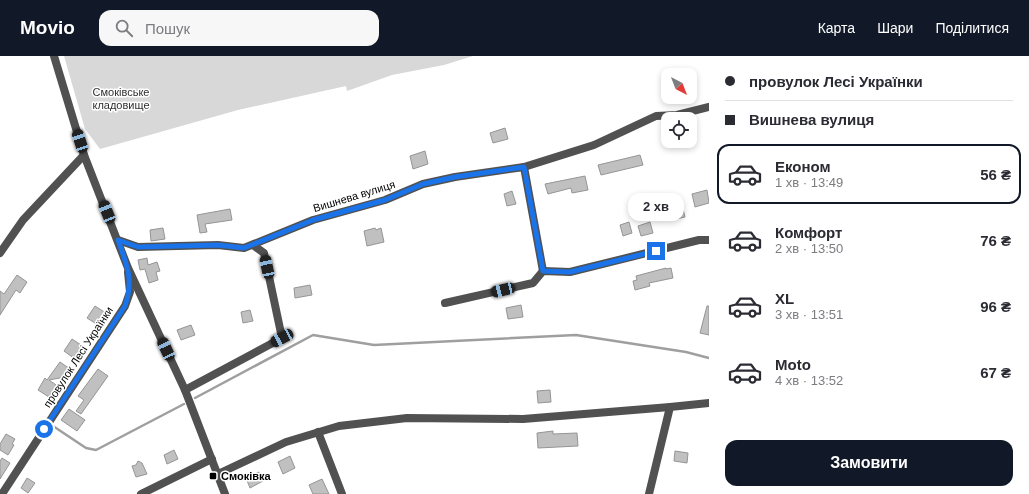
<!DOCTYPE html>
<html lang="uk">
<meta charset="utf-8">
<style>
:root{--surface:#fff;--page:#f7f7f7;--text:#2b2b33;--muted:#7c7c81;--line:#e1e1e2;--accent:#111827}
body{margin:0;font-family:Arial,sans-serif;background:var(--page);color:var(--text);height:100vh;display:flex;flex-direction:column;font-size:15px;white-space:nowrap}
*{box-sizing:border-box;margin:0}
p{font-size:13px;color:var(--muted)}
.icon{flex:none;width:22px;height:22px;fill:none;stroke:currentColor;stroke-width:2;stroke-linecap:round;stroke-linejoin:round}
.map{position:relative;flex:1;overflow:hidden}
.panel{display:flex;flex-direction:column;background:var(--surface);width:320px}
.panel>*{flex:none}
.hud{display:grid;align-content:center;height:88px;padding:0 16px;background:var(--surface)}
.needle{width:26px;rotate:138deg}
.controls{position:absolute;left:661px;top:12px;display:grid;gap:8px}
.controls a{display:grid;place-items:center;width:36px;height:36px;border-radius:8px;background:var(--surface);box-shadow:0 2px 6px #0003;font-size:20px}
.end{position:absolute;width:18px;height:18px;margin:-9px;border:5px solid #1a73e8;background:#fff;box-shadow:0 0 0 2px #fff}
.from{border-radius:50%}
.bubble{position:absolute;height:28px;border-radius:12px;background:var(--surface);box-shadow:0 2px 6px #0003;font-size:13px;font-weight:700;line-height:28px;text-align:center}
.car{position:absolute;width:12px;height:24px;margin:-12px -6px;border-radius:5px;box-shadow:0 0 3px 1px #0007;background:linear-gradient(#222 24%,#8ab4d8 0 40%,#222 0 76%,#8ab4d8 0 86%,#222 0)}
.hud b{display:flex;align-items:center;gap:14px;height:38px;font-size:15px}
.hud b+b{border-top:1px solid var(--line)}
.hud i{width:10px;height:10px;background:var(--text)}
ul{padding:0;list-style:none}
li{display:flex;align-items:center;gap:12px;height:60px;margin:0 8px 6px;padding:0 8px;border:2px solid transparent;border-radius:12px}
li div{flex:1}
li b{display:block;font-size:15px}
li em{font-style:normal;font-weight:700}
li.current{border-color:var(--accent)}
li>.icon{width:36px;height:36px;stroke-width:1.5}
.action{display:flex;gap:8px;margin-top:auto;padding:8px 16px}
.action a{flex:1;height:46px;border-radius:12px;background:var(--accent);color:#fff;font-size:16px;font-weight:700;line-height:46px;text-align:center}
header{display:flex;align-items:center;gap:24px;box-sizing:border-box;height:56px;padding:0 20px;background:var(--accent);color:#fff}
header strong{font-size:19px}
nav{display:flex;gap:22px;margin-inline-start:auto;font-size:14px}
.search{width:280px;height:36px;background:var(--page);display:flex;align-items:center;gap:10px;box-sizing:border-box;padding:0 14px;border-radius:12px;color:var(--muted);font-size:15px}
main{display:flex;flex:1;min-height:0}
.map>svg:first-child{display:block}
.green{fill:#d8d8d8}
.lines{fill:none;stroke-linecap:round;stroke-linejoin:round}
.stream{stroke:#9f9f9f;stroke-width:2.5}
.building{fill:#c0c0c0;stroke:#959595}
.minor{stroke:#515151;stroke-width:8}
.route{stroke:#1a73e8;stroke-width:5}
.poi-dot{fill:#000;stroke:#fff;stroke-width:1.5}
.labels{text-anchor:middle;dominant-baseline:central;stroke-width:3;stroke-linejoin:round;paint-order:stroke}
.park-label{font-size:11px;fill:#2f2f2f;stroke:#fff}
.street-label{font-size:11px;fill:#000;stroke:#fff}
.poi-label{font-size:11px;font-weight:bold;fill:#000;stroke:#fff;text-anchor:start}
</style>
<header>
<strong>Movio</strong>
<div class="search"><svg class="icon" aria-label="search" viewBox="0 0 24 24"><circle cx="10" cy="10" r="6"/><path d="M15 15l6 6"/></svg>Пошук</div>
<nav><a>Карта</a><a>Шари</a><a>Поділитися</a></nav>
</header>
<main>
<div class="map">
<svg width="709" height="438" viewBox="0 0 709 438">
<rect width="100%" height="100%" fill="#fff"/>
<path class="green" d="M64,0H473L444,9L392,19L347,35L346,30L238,54L100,93L85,73Z"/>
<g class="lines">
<g class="stream">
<path d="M195,342L313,279L374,289L576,279L686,296L709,302"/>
<path d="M53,370L86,392L96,394L184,348"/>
</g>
</g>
<g class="building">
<path d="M505,72L508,83L493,87L490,77Z"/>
<path d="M425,95L428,108L413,113L410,100Z"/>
<path d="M640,99L643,109L601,119L598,109Z"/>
<path d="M585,120L588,134L572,137L571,132L548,138L545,128Z"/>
<path d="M707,134L709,147L695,151L692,138Z"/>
<path d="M512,135L516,148L507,150L504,138Z"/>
<path d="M682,149L685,161L672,164L671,162L668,163L666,153Z"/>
<path d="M230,153L232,164L205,168L207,176L200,177L197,159Z"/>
<path d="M629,166L632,177L623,180L620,169Z"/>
<path d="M650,166L653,177L641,180L638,170Z"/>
<path d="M163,172L165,183L151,185L150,174Z"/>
<path d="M375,172L376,174L381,172L384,186L367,190L364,175Z"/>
<path d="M147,202L148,209L157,206L160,215L156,216L158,224L149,227L145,213L140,214L138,204Z"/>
<path d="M666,212V213L671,212L673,222L649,227L650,230L635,234L633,225L637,224L636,220Z"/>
<path d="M17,219L27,226L20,237L16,234L0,259V235L4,238Z"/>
<path d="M310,229L312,239L295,242L294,232Z"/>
<path d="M521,249L523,261L508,263L506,252Z"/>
<path d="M95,250L106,257L98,269L87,262Z"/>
<path d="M707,250H709V279L700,277Z"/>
<path d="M250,254L253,265L243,267L241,256Z"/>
<path d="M191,269L195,279L181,284L177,274Z"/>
<path d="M72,283L84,291L75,303L64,295Z"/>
<path d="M60,306L70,313L65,321L49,324L59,331L52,343L38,334L45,322L47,324Z"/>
<path d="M98,313L108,320L81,358L76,355L84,344L78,340Z"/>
<path d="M550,334L551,346L538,347L537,335Z"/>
<path d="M69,353L85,364L77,375L61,364Z"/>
<path d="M553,375V378L577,377L578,390L538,392L537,377Z"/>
<path d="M6,378L15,383L12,388L14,389L8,399L0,394V388Z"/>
<path d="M174,394L178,403L167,408L164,399Z"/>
<path d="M675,395L688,397L687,407L674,405Z"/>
<path d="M290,400L295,412L283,418L278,406Z"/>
<path d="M2,402L10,407L0,423V405Z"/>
<path d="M138,405L142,407L147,418L136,421L132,410L136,409Z"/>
<path d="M259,416L263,425L250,432L246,422Z"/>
<path d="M27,422L35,427L28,437L21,432Z"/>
<path d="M322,423L329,438H313L309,429Z"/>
</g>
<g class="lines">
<g class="minor">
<path d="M54,0L84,99L128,212L185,334L225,438"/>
<path d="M524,111L543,215"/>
<path d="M118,184L138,191L218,189L244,192L313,164L385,144L423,128L455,121L524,111L594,89L656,60L677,59L709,51"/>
<path d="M0,197L23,164L84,99"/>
<path d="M445,247L533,227L543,215L570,216L699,184H709"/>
<path d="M185,334L282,282L264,197L253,189"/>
<path d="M318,376L342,438"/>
<path d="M218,418L286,386L339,370L407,362L523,363L670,351"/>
<path d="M2,438L125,250L130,236L128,216"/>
<path d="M141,438L212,403"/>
<path d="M649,438L670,351L709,347"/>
</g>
</g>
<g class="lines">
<path class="route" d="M44,373L125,250C134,224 127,209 118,184L138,191L218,189L244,192L313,164L385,144L423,128L455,121L524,111L543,215L570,216L656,195"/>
</g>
<rect class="poi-dot" x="209" y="416" width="8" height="8" rx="2"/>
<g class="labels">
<g class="park-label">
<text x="121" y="36">Смоківське<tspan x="121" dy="13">кладовище</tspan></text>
</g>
<g class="street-label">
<text transform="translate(354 140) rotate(-17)">Вишнева вулиця</text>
<text transform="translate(78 301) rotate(-57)">провулок Лесі Українки</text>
</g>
<g class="poi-label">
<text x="221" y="420">Смоківка</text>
</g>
</g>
</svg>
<div class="controls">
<a><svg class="needle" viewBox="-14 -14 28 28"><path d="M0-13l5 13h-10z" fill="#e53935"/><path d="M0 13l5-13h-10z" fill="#7c7c81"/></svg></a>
<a><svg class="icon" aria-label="locate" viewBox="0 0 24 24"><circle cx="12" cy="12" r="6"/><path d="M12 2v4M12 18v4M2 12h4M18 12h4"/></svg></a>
</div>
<i class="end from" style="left:44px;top:373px"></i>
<i class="end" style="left:656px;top:195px"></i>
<div class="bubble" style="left:628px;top:137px;width:56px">2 хв</div>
<i class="car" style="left:80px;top:85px;rotate:342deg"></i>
<i class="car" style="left:107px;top:156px;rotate:338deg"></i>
<i class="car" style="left:267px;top:211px;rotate:348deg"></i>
<i class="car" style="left:503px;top:234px;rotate:257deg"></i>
<i class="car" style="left:282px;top:282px;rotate:242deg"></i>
<i class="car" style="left:166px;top:293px;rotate:335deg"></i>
</div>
<section class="panel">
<div class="hud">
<b><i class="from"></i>провулок Лесі Українки</b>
<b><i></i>Вишнева вулиця</b>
</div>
<ul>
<li class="current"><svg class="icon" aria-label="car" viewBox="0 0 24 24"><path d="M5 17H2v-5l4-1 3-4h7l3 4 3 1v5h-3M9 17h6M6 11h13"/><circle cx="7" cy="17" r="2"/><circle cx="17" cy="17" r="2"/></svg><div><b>Економ</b><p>1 хв · 13:49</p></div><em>56 ₴</em></li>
<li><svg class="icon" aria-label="car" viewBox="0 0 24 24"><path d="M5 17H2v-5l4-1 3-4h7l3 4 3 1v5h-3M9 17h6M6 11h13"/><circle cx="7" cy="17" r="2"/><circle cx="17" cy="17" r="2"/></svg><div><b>Комфорт</b><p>2 хв · 13:50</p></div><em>76 ₴</em></li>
<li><svg class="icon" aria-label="car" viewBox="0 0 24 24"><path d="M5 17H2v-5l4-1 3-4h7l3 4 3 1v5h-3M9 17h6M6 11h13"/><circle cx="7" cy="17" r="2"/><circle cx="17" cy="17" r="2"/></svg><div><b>XL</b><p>3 хв · 13:51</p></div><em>96 ₴</em></li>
<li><svg class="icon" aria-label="car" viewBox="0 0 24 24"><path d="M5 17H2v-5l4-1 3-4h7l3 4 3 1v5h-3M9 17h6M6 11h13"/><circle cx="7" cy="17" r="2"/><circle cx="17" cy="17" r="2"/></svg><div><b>Moto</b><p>4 хв · 13:52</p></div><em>67 ₴</em></li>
</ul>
<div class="action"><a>Замовити</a></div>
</section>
</main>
